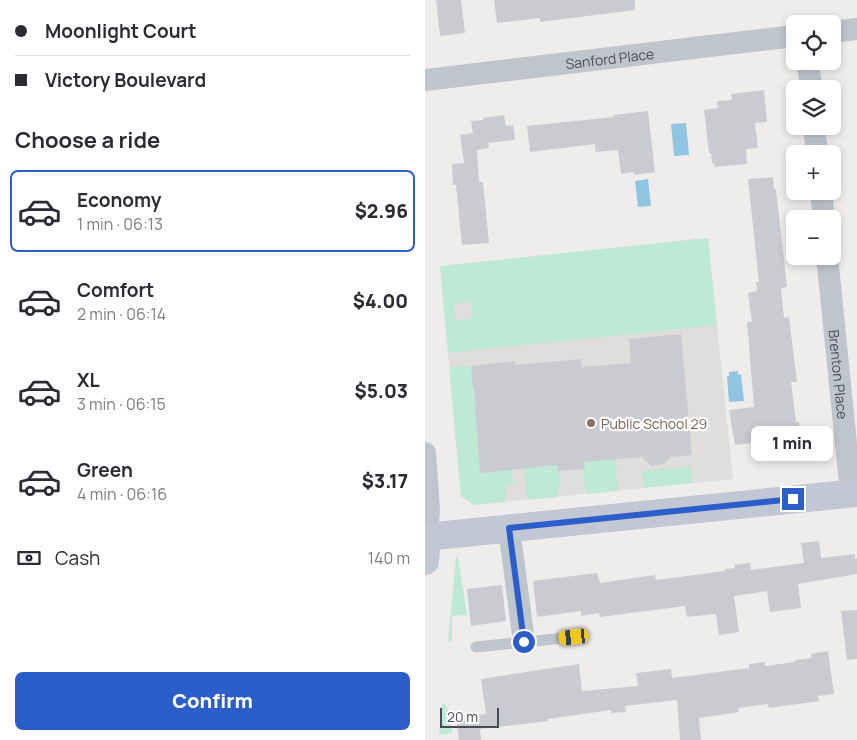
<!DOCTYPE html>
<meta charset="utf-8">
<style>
:root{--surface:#fff;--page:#f7f7f7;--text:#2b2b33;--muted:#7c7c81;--line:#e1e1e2;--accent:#2c5ec9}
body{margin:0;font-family:Manrope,sans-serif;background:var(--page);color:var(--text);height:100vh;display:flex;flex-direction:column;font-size:19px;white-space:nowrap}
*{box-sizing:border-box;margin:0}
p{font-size:16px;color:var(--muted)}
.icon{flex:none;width:28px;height:28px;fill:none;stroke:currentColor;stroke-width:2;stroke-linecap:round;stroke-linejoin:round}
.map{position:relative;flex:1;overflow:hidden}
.details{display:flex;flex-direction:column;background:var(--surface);width:425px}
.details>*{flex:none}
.hud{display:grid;align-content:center;height:110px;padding:0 15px;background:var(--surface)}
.controls{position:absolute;left:361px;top:15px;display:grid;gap:10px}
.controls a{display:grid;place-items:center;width:55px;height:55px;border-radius:8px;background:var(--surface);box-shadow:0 2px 8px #0003;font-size:25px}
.scale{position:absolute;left:15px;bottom:12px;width:59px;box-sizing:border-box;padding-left:5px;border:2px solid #474d57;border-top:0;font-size:14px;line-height:18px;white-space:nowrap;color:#474d57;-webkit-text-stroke:4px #fff;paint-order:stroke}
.end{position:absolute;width:22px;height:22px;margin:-11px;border:6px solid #2c5ec9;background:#fff;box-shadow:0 0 0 2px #fff}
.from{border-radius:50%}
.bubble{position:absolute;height:35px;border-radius:8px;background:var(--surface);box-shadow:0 2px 8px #0003;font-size:16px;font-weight:800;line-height:35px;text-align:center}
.car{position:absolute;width:15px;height:30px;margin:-15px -8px;border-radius:6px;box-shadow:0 0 4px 1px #0007;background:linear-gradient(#f5c518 24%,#345 0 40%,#f5c518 0 76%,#345 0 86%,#f5c518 0)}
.hud b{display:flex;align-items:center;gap:18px;height:48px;font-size:19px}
.hud b+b{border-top:1px solid var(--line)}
.hud i{width:12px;height:12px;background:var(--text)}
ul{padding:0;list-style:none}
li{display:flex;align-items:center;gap:15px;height:82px;margin:0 10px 8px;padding:0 5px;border:2px solid transparent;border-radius:8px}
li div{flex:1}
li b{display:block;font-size:19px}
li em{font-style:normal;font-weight:800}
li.selected{border-color:var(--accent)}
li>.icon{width:45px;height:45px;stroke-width:1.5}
h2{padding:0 15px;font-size:22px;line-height:60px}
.pay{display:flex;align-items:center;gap:12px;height:55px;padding:0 15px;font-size:19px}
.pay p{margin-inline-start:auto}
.primary-button{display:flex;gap:10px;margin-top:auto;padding:10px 15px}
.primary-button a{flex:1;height:58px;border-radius:8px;background:var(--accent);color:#fff;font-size:20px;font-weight:800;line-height:58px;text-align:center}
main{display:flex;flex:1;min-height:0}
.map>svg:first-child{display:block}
.education{fill:#e0dedd}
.green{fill:#bee9d4;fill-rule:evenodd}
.water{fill:#90c6e1}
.building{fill:#cacbd1}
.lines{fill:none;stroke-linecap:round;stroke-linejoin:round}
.service{stroke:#bfc5cd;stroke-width:11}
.minor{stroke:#bfc5cd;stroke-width:22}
.secondary{stroke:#c1c7d3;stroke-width:28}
.route{stroke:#2c5ec9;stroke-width:6}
.education-dot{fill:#8d6e63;stroke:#fff;stroke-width:2}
.labels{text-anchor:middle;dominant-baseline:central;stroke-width:4.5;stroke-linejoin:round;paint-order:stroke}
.street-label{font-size:14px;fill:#474d57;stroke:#fff}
.education-label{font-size:14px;fill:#785e54;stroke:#fff;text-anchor:start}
</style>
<main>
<section class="details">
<div class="hud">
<b><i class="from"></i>Moonlight Court</b>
<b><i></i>Victory Boulevard</b>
</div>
<h2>Choose a ride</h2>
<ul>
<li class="selected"><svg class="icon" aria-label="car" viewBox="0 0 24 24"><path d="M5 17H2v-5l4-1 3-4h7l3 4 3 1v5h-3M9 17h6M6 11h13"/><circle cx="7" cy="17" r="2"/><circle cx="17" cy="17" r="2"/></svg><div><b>Economy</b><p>1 min · 06:13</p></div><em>$2.96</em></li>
<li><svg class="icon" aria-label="car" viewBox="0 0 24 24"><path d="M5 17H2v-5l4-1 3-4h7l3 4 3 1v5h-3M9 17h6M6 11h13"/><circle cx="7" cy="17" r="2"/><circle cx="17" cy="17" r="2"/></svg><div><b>Comfort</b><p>2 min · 06:14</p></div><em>$4.00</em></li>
<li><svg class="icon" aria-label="car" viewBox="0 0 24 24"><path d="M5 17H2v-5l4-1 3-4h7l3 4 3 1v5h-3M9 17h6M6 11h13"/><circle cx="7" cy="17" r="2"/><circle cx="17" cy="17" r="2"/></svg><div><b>XL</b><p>3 min · 06:15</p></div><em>$5.03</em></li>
<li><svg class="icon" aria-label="car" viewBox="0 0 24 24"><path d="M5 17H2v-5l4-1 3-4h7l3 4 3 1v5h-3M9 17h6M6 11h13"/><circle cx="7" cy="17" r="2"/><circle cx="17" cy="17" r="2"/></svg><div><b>Green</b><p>4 min · 06:16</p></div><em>$3.17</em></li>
</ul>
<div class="pay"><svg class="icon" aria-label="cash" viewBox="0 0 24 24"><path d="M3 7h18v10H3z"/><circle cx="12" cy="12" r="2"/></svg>Cash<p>140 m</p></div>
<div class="primary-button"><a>Confirm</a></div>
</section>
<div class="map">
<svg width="432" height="740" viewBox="0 0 432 740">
<rect width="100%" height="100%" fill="#efedec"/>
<path class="education" d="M283,238L308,479L49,505L36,496L15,266Z"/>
<g class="green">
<path d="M283,238L292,325L23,353L15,266ZM46,302L47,319L30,320L29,303Z"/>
<path d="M46,366L48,389H49L86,470L88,484L81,485V502L49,505L36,496L24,367Z"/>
<path d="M191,459L193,491L162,494L156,469H160L159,462Z"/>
<path d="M132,465L133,471H135L133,497L102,500L99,467Z"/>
<path d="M267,467L268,483L219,488L217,471Z"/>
<path d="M31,557H33L42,615L27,616V638L26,641L23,642Z"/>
<path d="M17,702C26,709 26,722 27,733L14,735Z"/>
</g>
<g class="water">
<path d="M261,123L264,155L249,156L246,124Z"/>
<path d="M223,179L226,206L213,207L210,181Z"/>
<path d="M313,371V375L316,374L319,401L304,402L302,376H304V372Z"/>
</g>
<g class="building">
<path d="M11,0H36L40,33L15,36Z"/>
<path d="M69,0H210V10L115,22V18L72,23Z"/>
<path d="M339,90L342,122L330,123L333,148L321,149L322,164L290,167L289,163H287L286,153H284L279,110L293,108L292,101L307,100L306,94Z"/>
<path d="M223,111L230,172L209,175V172L196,174L193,150L171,152L170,144L105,152L102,126L189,117V115Z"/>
<path d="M79,115L81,126L88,125L90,140L63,143L64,148L52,150L54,182H58L64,243L37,245L32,196L31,185H28L27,164L39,163L35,135L48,133L46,121L58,120V118Z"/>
<path d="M348,177L349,189H351L362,287L356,288L359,318L364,317L372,382H366L371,422H374L376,442L349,445V441L310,445L304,410L329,407L322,322H327L323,293L332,291L331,282H334L323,179Z"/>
<path d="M256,334L267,455L245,457L239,464L226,466L217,457L159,462L160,469L133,471L132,465L55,473L49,389L48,390L46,366L90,361L91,365L156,359L157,367L206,363L204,339Z"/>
<path d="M394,541L396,558L430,554V559L432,558V574L373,584L376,608L345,612L342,591L309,596L314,632L294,635L291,614L262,617L260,606L175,617L174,613L156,616V611L112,617L108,581L172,573L175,583L230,575L231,580L300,571V569L310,568L309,565L325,563L326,570L379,563L376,543Z"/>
<path d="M77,585L81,621L46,626L42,589Z"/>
<path d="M432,610V659L422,660L416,611Z"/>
<path d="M403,651L409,694L393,696L394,701L344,708L343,704L313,708L314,712L274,718L276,740H255L252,700L200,706L201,712L186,713V710L123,719V721L99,724L55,729L56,740H34L31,718L61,714L56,679L154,664L157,691L213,686L211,673L246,669L247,678L324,668V664L340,662V666L370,662V660L386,658V654Z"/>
</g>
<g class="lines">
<path class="service" d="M51,647L149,637"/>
<g class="minor">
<path d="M408,32L432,29"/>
<path d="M383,61L386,89"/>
<path id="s1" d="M0,80L370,36"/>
<path d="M389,126L392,154"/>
<path d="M396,191L399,219"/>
<path id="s2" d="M402,256L426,493"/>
<path d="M0,453L4,510L2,537"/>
<path d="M84,528L99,642"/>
</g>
<g class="secondary">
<path d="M0,537L432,493"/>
<path d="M0,561L2,537"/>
</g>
</g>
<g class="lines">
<path class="route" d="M99,642L84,528L368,499"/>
</g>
<circle class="education-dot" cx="166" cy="423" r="5"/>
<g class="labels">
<g class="street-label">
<text stroke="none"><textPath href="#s1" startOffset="186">Sanford Place</textPath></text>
<text stroke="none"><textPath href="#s2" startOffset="119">Brenton Place</textPath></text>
</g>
<g class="education-label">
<text x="176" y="423">Public School 29</text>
</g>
</g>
</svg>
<div class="controls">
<a><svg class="icon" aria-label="locate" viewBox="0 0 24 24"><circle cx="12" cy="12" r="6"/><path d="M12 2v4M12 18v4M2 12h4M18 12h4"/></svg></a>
<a><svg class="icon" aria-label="layers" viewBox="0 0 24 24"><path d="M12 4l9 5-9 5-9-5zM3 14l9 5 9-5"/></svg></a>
<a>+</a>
<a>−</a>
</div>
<div class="scale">20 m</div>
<i class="end from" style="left:99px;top:642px"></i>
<i class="end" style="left:368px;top:499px"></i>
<div class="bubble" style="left:326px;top:426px;width:82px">1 min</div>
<i class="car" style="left:149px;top:637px;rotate:264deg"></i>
</div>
</main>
